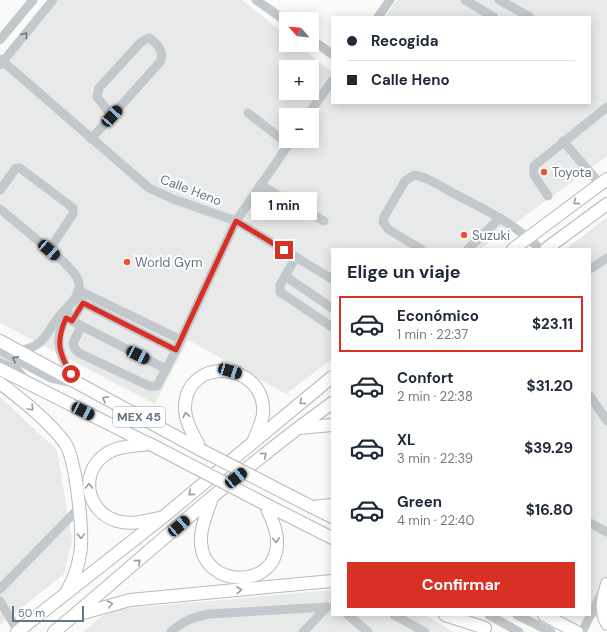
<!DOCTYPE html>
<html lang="es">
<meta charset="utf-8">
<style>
:root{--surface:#fff;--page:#f2f2f3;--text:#1f2937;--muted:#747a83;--line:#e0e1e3;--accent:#d93025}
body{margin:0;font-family:"DM Sans",sans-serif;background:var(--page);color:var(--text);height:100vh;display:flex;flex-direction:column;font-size:15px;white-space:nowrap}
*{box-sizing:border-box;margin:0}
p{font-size:13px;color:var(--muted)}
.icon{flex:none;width:22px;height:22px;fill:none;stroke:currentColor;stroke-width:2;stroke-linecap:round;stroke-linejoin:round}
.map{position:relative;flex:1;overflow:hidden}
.drawer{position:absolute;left:331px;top:248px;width:260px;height:368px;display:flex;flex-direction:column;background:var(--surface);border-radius:0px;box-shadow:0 2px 10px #0003}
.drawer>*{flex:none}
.hud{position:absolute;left:331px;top:16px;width:260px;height:88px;border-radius:0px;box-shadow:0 2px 10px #0003;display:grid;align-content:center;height:88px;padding:0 16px;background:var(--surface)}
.needle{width:26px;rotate:297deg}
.controls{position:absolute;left:279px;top:12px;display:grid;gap:8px}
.controls a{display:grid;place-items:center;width:40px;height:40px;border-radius:0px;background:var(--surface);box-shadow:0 2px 10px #0003;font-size:20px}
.scale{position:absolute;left:12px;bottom:10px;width:72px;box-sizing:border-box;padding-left:4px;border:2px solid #657683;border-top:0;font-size:11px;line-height:14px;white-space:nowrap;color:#657683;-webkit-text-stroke:3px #fff;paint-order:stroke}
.end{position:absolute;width:18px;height:18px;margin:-9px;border:5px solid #d93025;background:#fff;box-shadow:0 0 0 2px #fff}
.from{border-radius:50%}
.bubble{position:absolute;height:28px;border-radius:0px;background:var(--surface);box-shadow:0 2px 10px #0003;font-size:13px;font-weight:700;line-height:28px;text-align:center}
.car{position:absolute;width:12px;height:24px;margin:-12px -6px;border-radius:5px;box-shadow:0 0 3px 1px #0007;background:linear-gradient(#222 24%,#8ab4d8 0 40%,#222 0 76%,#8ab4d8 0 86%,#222 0)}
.hud b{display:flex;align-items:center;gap:14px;height:38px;font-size:15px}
.hud b+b{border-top:1px solid var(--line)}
.hud i{width:10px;height:10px;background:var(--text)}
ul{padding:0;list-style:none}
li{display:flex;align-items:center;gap:12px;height:56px;margin:0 8px 6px;padding:0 8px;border:2px solid transparent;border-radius:0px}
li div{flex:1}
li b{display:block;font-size:15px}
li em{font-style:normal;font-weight:700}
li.active{border-color:var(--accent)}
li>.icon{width:36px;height:36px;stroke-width:1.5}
h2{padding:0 16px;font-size:18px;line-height:48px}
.primary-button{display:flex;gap:8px;margin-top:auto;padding:8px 16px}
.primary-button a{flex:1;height:46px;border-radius:0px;background:var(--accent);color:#fff;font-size:16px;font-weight:700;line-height:46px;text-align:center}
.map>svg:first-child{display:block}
.built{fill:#e8e9e9;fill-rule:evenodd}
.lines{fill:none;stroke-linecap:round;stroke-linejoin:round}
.major-casing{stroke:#b5babe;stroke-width:14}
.minor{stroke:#c3c8cc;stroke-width:9}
.major{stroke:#fff;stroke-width:12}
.major-bridge-casing{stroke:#b5babe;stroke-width:14;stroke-linecap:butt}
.major-bridge{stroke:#fff;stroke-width:12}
.oneway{stroke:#6a7a87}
.oneway2{stroke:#939fa8}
.route{stroke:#d93025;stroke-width:5}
.poi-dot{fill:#e4572e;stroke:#fff;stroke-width:1.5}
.labels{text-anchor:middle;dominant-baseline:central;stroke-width:4;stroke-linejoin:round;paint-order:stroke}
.shield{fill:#fff;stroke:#939fa8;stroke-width:1}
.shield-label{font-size:12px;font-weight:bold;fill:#657683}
.poi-label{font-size:13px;fill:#657683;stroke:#fff;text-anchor:start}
.street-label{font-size:13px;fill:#657683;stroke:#fff}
</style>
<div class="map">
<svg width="607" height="632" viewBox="0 0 607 632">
<rect width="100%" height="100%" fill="#fafaf8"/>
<g class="built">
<path d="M58,0H242L286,35V45H298L332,72V103H590V17H385L397,0H607V156L480,249H332V359L286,394L188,340L155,404L0,323V72ZM286,67H312V93H286ZM286,115H312V141H286Z"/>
<path d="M607,217V621L588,615H590V249H566Z"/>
<path d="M0,397L57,450L72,540L64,574L0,625Z"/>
<path d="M332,590V615H424L454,632H83L102,616L122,609Z"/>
</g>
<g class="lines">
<g class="major-casing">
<g id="major">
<path d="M513,249L607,179"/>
<path d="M546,249L607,204"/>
<path d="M0,341L201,450"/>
<path d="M0,369L149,444"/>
<path d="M0,383C23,401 48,420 65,443C76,459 84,534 80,554C78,567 74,579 67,591"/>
<path d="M299,428L332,425"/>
<path d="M150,444C136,446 117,446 106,454C78,473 87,512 117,521C132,525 145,521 159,518"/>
<path d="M201,450C195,437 185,423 185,408C185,355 267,361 263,414C262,423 257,431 254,440"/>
<path d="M212,498C207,513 200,528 201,543C204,589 276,589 277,544C278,530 270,516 265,504"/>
<path d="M265,504L332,538"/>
<path d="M312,507L332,517"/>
<path d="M312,507L332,505"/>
<path d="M607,584C603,598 600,611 607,624"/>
<path d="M80,614L130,600L332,581"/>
<path d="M445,615L485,628"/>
<path d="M544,615L577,632"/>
<path d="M17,632L163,517L332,377"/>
<path d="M54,632C146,555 235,473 332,403"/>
</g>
</g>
<g class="minor">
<path d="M256,0L286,21"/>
<path d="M465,0L494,17"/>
<path d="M499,0L530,17"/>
<path d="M378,17L390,0"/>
<path d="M0,40L33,0"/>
<path d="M312,40L332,54"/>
<path d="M0,59L149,188L173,199L236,221L332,279"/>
<path d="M0,65L53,0"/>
<path d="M248,113L288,144"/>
<path d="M308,115L332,81"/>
<path d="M91,139L160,62C165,52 157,43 149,38L141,42L99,88L97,97L112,116"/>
<path d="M563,141L600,184"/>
<path d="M260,185L324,221"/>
<path d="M0,190L16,168H20L73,208V214L49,250"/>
<path d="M548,196L534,175V166L607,107"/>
<path d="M0,209L65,263C70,269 78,275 79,283C82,297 64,309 57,319C51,327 47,337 39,343C33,348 26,349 19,351"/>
<path d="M421,249L389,230L383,222L384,217L405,181L414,175C427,177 441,186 453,193C483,209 516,224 540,249"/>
<path d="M468,249L500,218"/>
<path d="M296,257L280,285V292L332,327"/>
<path d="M590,269L607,258"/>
<path d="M285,276L332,308"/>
<path d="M78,290L181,340"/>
<path d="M79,301L176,350"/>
<path d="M83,303L72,321L166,369"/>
<path d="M68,308C66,317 63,324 60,332C55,351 67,367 76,382"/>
<path d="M81,327L73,343L75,349L79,353L149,386H157L176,350L236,221L291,141"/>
<path d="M0,351L51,378L69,382"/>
<path d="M0,362L16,369L25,379"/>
<path d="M590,396L607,421"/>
<path d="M590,523L607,532"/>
<path d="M0,589L79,508"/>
<path d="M0,601L18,631"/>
<path d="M348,615L368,632"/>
<path d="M394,615L425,632"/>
<path d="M489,615L519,632"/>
<path d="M517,615L551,632"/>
<path d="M171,632C182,621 194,617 209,614L327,607"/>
<path d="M303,632L327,607"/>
<path d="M582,632L602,592"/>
</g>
<use href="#major" class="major"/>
<g class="major-bridge-casing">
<g id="major-bridge">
<path d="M150,444L265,504"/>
<path d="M201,450L312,507"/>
</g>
</g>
<use href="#major-bridge" class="major-bridge"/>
</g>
<defs><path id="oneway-chevron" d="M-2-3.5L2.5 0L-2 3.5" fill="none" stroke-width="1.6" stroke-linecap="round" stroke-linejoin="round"/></defs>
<g class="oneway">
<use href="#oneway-chevron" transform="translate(25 35) rotate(-51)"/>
<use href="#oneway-chevron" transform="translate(15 359) rotate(-152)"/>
</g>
<g class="oneway2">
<use href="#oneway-chevron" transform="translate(576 202) rotate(143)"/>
<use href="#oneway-chevron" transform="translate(105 399) rotate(-152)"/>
<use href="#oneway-chevron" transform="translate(302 402) rotate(141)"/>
<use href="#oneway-chevron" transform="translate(31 408) rotate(45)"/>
<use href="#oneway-chevron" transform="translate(186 415) rotate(-101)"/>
<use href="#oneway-chevron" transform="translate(264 455) rotate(-39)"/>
<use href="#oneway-chevron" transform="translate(89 486) rotate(-89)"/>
<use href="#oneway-chevron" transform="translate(191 493) rotate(140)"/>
<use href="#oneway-chevron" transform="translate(81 536) rotate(88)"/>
<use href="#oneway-chevron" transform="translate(276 540) rotate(86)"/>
<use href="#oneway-chevron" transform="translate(138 562) rotate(-41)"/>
<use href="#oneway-chevron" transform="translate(239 590) rotate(-5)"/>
<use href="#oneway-chevron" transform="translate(110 604) rotate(-14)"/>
</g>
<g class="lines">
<path class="route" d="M71,374C58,352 56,341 66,318L72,321L83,303L176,350L236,221L284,250"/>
</g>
<g class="poi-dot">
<circle cx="544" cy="172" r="4"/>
<circle cx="464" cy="235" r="4"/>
<circle cx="127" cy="262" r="4"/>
</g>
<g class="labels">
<rect class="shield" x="113" y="407" width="52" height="20" rx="3"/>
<g class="shield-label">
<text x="139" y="417">MEX 45</text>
</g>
<g class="poi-label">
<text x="552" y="172">Toyota</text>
<text x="472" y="235">Suzuki</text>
<text x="135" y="262">World Gym</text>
</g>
<g class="street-label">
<text transform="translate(191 190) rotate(21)">Calle Heno</text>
</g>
</g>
</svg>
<div class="controls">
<a><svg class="needle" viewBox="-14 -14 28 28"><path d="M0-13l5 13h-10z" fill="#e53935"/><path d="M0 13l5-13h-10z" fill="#747a83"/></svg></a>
<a>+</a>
<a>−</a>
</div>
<div class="scale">50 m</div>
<i class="end from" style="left:71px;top:374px"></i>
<i class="end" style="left:284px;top:250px"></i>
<div class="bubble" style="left:251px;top:192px;width:66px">1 min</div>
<i class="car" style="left:112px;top:116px;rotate:42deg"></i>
<i class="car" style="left:49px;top:250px;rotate:131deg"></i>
<i class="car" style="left:138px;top:355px;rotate:117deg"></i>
<i class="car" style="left:230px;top:371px;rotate:107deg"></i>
<i class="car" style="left:83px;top:411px;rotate:117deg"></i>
<i class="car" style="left:236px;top:478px;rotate:51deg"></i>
<i class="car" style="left:179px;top:526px;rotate:49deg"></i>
<div class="hud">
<b><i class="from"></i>Recogida</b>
<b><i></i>Calle Heno</b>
</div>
<section class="drawer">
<h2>Elige un viaje</h2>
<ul>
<li class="active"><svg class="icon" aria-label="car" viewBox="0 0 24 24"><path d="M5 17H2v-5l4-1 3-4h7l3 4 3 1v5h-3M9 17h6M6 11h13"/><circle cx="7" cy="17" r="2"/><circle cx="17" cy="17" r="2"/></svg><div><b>Económico</b><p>1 min · 22:37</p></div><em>$23.11</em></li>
<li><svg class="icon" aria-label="car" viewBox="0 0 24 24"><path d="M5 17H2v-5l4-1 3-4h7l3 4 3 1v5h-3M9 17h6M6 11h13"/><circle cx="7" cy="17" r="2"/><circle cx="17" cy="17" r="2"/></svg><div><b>Confort</b><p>2 min · 22:38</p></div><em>$31.20</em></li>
<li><svg class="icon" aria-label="car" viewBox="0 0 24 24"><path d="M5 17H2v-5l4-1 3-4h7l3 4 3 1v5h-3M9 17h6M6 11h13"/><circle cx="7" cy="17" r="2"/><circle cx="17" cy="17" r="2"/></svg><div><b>XL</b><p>3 min · 22:39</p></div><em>$39.29</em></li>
<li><svg class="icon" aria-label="car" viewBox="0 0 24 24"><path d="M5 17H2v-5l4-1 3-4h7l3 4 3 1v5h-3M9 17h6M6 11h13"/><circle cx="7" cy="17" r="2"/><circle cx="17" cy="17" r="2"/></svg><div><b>Green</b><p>4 min · 22:40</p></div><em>$16.80</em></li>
</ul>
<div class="primary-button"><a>Confirmar</a></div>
</section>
</div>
